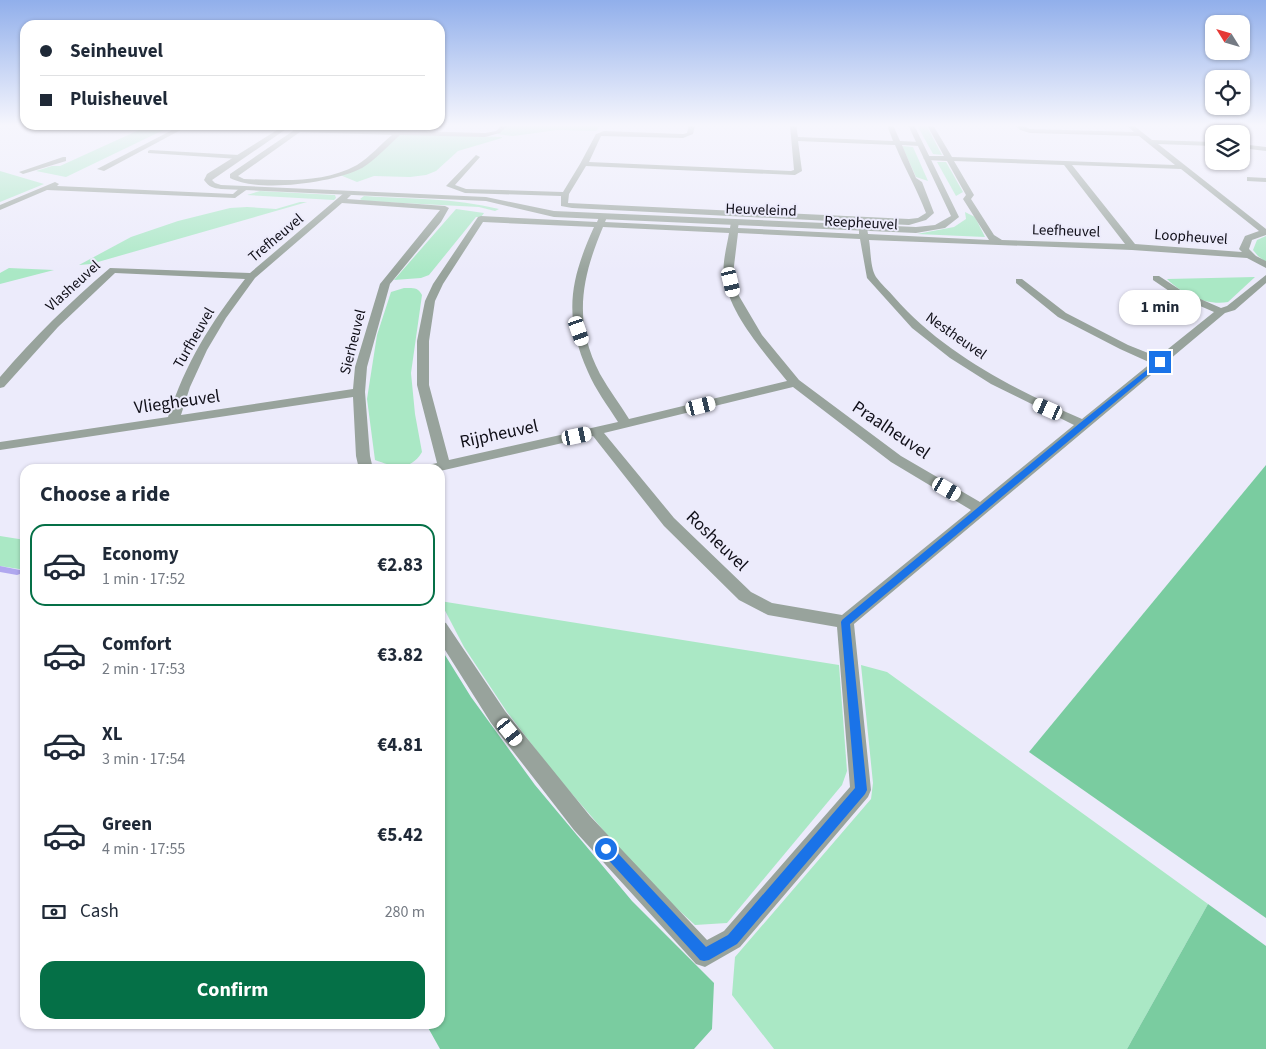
<!DOCTYPE html>
<meta charset="utf-8">
<style>
:root{--surface:#fff;--page:#f2f2f3;--text:#1f2937;--muted:#747a83;--line:#e0e1e3;--accent:#057047}
body{margin:0;font-family:"Source Sans 3",sans-serif;background:var(--page);color:var(--text);height:100vh;display:flex;flex-direction:column;font-size:19px;white-space:nowrap}
*{box-sizing:border-box;margin:0}
p{font-size:16px;color:var(--muted)}
.icon{flex:none;width:28px;height:28px;fill:none;stroke:currentColor;stroke-width:2;stroke-linecap:round;stroke-linejoin:round}
.map{position:relative;flex:1;overflow:hidden}
.drawer{position:absolute;left:20px;top:464px;width:425px;height:565px;display:flex;flex-direction:column;background:var(--surface);border-radius:15px;box-shadow:0 1px 4px #0004}
.drawer>*{flex:none}
.banner{position:absolute;left:20px;top:20px;width:425px;height:110px;border-radius:15px;box-shadow:0 1px 4px #0004;display:grid;align-content:center;height:110px;padding:0 20px;background:var(--surface)}
.needle{width:32px;rotate:307deg}
.buttons{position:absolute;left:1205px;top:15px;display:grid;gap:10px}
.buttons a{display:grid;place-items:center;width:45px;height:45px;border-radius:10px;background:var(--surface);box-shadow:0 1px 4px #0004;font-size:25px}
.end{position:absolute;width:22px;height:22px;margin:-11px;border:6px solid #1a73e8;background:#fff;box-shadow:0 0 0 2px #fff}
.from{border-radius:50%}
.bubble{position:absolute;height:35px;border-radius:15px;background:var(--surface);box-shadow:0 1px 4px #0004;font-size:16px;font-weight:700;line-height:35px;text-align:center}
.car{position:absolute;width:15px;height:30px;margin:-15px -8px;border-radius:6px;box-shadow:0 0 4px 1px #0007;background:linear-gradient(#fff 24%,#345 0 40%,#fff 0 76%,#345 0 86%,#fff 0)}
.banner b{display:flex;align-items:center;gap:18px;height:48px;font-size:19px}
.banner b+b{border-top:1px solid var(--line)}
.banner i{width:12px;height:12px;background:var(--text)}
ul{padding:0;list-style:none}
li{display:flex;align-items:center;gap:15px;height:82px;margin:0 10px 8px;padding:0 10px;border:2px solid transparent;border-radius:15px}
li div{flex:1}
li b{display:block;font-size:19px}
li em{font-style:normal;font-weight:700}
li.selected{border-color:var(--accent)}
li>.icon{width:45px;height:45px;stroke-width:1.5}
h2{padding:0 20px;font-size:22px;line-height:60px}
.pay{display:flex;align-items:center;gap:12px;height:55px;padding:0 20px;font-size:19px}
.pay p{margin-inline-start:auto}
.primary-button{display:flex;gap:10px;margin-top:auto;padding:10px 20px}
.primary-button a{flex:1;height:58px;border-radius:15px;background:var(--accent);color:#fff;font-size:20px;font-weight:700;line-height:58px;text-align:center}
.map>svg:first-child{display:block}
.green{fill:#aae8c5}
.forest{fill:#7acca0}
.lines{fill:none;stroke-linecap:round;stroke-linejoin:round}
.stream{fill:#b0a7ef;fill-rule:evenodd}
.pedestrian{fill:#98a39c;fill-rule:evenodd}
.minor{fill:#98a39c;fill-rule:evenodd}
.tertiary{fill:#98a39c;fill-rule:evenodd}
.route{fill:#1a73e8}
.labels{text-anchor:middle;dominant-baseline:central;stroke-width:4;stroke-linejoin:round;paint-order:stroke}
.far-street-label{font-size:15px;fill:#100f18;stroke:#ecebfb}
.street-label{font-size:18px;fill:#100f18;stroke:#ecebfb}
</style>
<div class="map">
<svg width="1266" height="1049" viewBox="0 0 1266 1049">
<rect width="100%" height="100%" fill="#ecebfb"/>
<g class="green">
<path d="M150,125H174L66,177L36,171L52,166H60Z"/>
<path d="M506,125H600L596,131L557,130L513,136L497,134Z"/>
<path d="M917,125H926L942,155L933,154Z"/>
<path d="M405,134L502,137V138L458,151L436,171L426,175L410,177L374,176L357,182L340,175L360,169L398,135Z"/>
<path d="M902,146L913,147L928,181L916,177Z"/>
<path d="M937,162H946L963,192L956,196Z"/>
<path d="M0,171L44,184L0,202Z"/>
<path d="M260,191L335,195L336,198L334,200L247,195Z"/>
<path d="M364,196C409,199 455,198 499,209L495,211L479,207L363,201L360,199Z"/>
<path d="M300,202H307L91,264L79,265L131,237L178,221L230,208L247,207L276,209Z"/>
<path d="M456,209L484,213L481,217H476L429,275L421,278L394,280Z"/>
<path d="M965,212L975,217L985,237L917,234L954,227L966,219Z"/>
<path d="M1266,236V262L1258,256L1253,250L1257,240Z"/>
<path d="M9,268L54,270L0,284V273Z"/>
<path d="M1255,277L1228,302C1207,306 1182,294 1167,279Z"/>
<path d="M404,288C413,288 418,287 422,295L411,373L415,414L422,452C410,472 394,467 375,460L367,399L377,335L391,292Z"/>
<path d="M0,536L25,540V570L0,566Z"/>
<path d="M440,601L839,665L847,771L842,785L727,923L695,925L648,882L553,772L507,712L464,647Z"/>
<path d="M861,665L887,672L1208,904L1127,1049H774L732,995L735,957L871,799L873,783Z"/>
</g>
<g class="forest">
<path d="M1266,465V918L1029,752Z"/>
<path d="M440,647L471,697L535,785L632,901L714,983L712,1029L694,1049H440L426,1024H440Z"/>
<path d="M1208,904L1266,946V1049H1127Z"/>
</g>
<g class="lines">
<path class="stream" d="M0,566L20,570L21,572L20,574L17,575L0,572Z"/>
<path class="pedestrian" d="M63,157H66V161L23,174L19,172Z"/>
<g class="minor">
<path d="M182,125H190L104,171L97,169Z"/>
<path d="M302,125H309L306,128L485,133L496,131L502,125H508L500,133L485,137L400,135C389,145 375,160 362,168C334,183 258,193 230,178V174L293,131V129ZM300,132L392,135C381,144 370,157 357,165C323,184 281,180 244,179L238,176Z"/>
<path d="M689,125H695L693,134L683,138L601,136L589,162L791,171L794,170L790,125H796L798,137L893,141L887,125H893L900,141L920,142L923,144L920,146L902,145L916,178L922,182L934,213L926,220L909,225L572,208L561,206V196L465,193L446,186L476,155L480,157L455,185L466,189L563,192L580,164L596,134L604,131L683,134L687,133ZM798,141L895,145C905,169 917,189 926,213L918,218L909,219L568,203L569,194L586,166L795,175L802,171Z"/>
<path d="M927,125H933L952,157L1175,165L1139,136L1030,133L1020,130L1015,125H1021L1030,129L1134,132L1126,125H1133L1152,140L1214,142V146L1158,144L1266,229V235L1252,240L1249,249L1256,256L1266,261V268L1247,258L1132,250L869,240C871,251 870,267 876,277C881,284 889,291 894,297C944,354 1014,389 1082,419L1151,363L1120,349L1058,317L1016,283V279H1022L1066,313L1128,345L1158,357L1214,312L1175,295L1153,280V276H1159L1182,291L1221,308L1227,306L1266,275V283L1235,310L1225,313L854,624L871,790L868,797L740,947L705,967L696,964L574,830L491,723L440,642V621L446,623L505,711L590,816L707,940L724,931L850,787L837,627L768,615L739,600L664,526L593,436L440,471V469H421L423,466L437,463L417,385V341L425,301L433,284L478,217L481,216L597,222L600,215L603,214L607,217L605,222L730,228L731,222L735,219L739,222L738,228L859,234V228L863,225L867,228L868,234L989,240L963,199L966,195L947,161L927,160L923,158L927,156H944ZM954,161L1064,165L1125,244L1002,240L994,235L971,199L974,195ZM1072,165L1181,169L1259,231L1245,236L1239,249L1242,252L1135,244ZM483,222L594,227C570,280 563,316 588,372C595,389 608,406 618,422L449,460L429,385V341L435,301L443,284ZM603,227L729,233C727,246 722,263 724,276C729,314 764,352 787,381L629,419C620,404 609,390 600,374C573,322 581,279 603,227ZM738,233L860,239L867,278L912,328L950,358L991,384L1074,425L980,502L901,456L799,380L762,335L739,296L733,274ZM793,387L891,462L971,510L842,615L772,603L751,592L674,518L604,433Z"/>
<path d="M1241,144L1266,147V151L1241,148Z"/>
<path d="M150,150L239,155L243,157L239,159L148,153V151Z"/>
<path d="M1247,177L1266,178V182L1247,181Z"/>
<path d="M55,182L59,184L57,186L233,194L242,186L249,188L235,198L47,190L0,210V205Z"/>
<path d="M344,193L351,195L347,199L445,206L449,208L441,222L390,284L367,367L365,392L370,456L373,469H359L356,456L353,397L0,450V442L168,417C186,362 210,324 245,279L115,273L58,327L4,387L0,388V377C34,337 70,302 110,268L250,273ZM342,203L440,210L380,284L355,367L353,389L181,415L190,387L207,350L226,318L255,278Z"/>
</g>
<path class="tertiary" d="M285,125H292L212,180L215,183L221,185L486,197L554,211L916,227L935,225L951,216L908,125H914L959,217L945,228L916,233L554,217L486,201L221,189C213,188 209,187 204,180L207,174Z"/>
</g>
<linearGradient id="sky" x2="0" y2="1"><stop stop-color="#91afeb"/><stop offset="0.46" stop-color="#f6f6fd"/><stop offset="1" stop-color="#f6f6fd" stop-opacity="0"/></linearGradient>
<rect width="1266" height="272" fill="url(#sky)"/>
<path class="route" d="M1158,361L1163,362L850,624L867,790L865,794L737,944L709,960L704,961L700,960L602,853L600,849L602,845L606,843L610,845L706,947L728,935L855,788L841,622L842,620L1080,423Z"/>
<g class="labels">
<g class="far-street-label">
<text transform="translate(761 210) rotate(2)">Heuveleind</text>
<text transform="translate(861 223) rotate(3)">Reepheuvel</text>
<text transform="translate(1066 231) rotate(2)">Leefheuvel</text>
<text transform="translate(1191 237) rotate(4)">Loopheuvel</text>
<text transform="translate(276 238) rotate(-40)">Trefheuvel</text>
<text transform="translate(73 286) rotate(-42)">Vlasheuvel</text>
<text transform="translate(956 336) rotate(35)">Nestheuvel</text>
<text transform="translate(194 338) rotate(-60)">Turfheuvel</text>
<text transform="translate(353 342) rotate(-76)">Sierheuvel</text>
</g>
<g class="street-label">
<text transform="translate(177 402) rotate(-8)">Vliegheuvel</text>
<text transform="translate(891 430) rotate(34)">Praalheuvel</text>
<text transform="translate(499 434) rotate(-12)">Rijpheuvel</text>
<text transform="translate(717 541) rotate(44)">Rosheuvel</text>
</g>
</g>
</svg>
<div class="buttons">
<a><svg class="needle" viewBox="-14 -14 28 28"><path d="M0-13l5 13h-10z" fill="#e53935"/><path d="M0 13l5-13h-10z" fill="#747a83"/></svg></a>
<a><svg class="icon" aria-label="locate" viewBox="0 0 24 24"><circle cx="12" cy="12" r="6"/><path d="M12 2v4M12 18v4M2 12h4M18 12h4"/></svg></a>
<a><svg class="icon" aria-label="layers" viewBox="0 0 24 24"><path d="M12 4l9 5-9 5-9-5zM3 14l9 5 9-5"/></svg></a>
</div>
<i class="end from" style="left:606px;top:849px"></i>
<i class="end" style="left:1160px;top:362px"></i>
<div class="bubble" style="left:1119px;top:290px;width:82px">1 min</div>
<i class="car" style="left:731px;top:282px;rotate:167deg"></i>
<i class="car" style="left:579px;top:331px;rotate:161deg"></i>
<i class="car" style="left:701px;top:406px;rotate:76deg"></i>
<i class="car" style="left:1048px;top:409px;rotate:294deg"></i>
<i class="car" style="left:577px;top:436px;rotate:78deg"></i>
<i class="car" style="left:947px;top:489px;rotate:120deg"></i>
<i class="car" style="left:510px;top:732px;rotate:141deg"></i>
<div class="banner">
<b><i class="from"></i>Seinheuvel</b>
<b><i></i>Pluisheuvel</b>
</div>
<section class="drawer">
<h2>Choose a ride</h2>
<ul>
<li class="selected"><svg class="icon" aria-label="car" viewBox="0 0 24 24"><path d="M5 17H2v-5l4-1 3-4h7l3 4 3 1v5h-3M9 17h6M6 11h13"/><circle cx="7" cy="17" r="2"/><circle cx="17" cy="17" r="2"/></svg><div><b>Economy</b><p>1 min · 17:52</p></div><em>€2.83</em></li>
<li><svg class="icon" aria-label="car" viewBox="0 0 24 24"><path d="M5 17H2v-5l4-1 3-4h7l3 4 3 1v5h-3M9 17h6M6 11h13"/><circle cx="7" cy="17" r="2"/><circle cx="17" cy="17" r="2"/></svg><div><b>Comfort</b><p>2 min · 17:53</p></div><em>€3.82</em></li>
<li><svg class="icon" aria-label="car" viewBox="0 0 24 24"><path d="M5 17H2v-5l4-1 3-4h7l3 4 3 1v5h-3M9 17h6M6 11h13"/><circle cx="7" cy="17" r="2"/><circle cx="17" cy="17" r="2"/></svg><div><b>XL</b><p>3 min · 17:54</p></div><em>€4.81</em></li>
<li><svg class="icon" aria-label="car" viewBox="0 0 24 24"><path d="M5 17H2v-5l4-1 3-4h7l3 4 3 1v5h-3M9 17h6M6 11h13"/><circle cx="7" cy="17" r="2"/><circle cx="17" cy="17" r="2"/></svg><div><b>Green</b><p>4 min · 17:55</p></div><em>€5.42</em></li>
</ul>
<div class="pay"><svg class="icon" aria-label="cash" viewBox="0 0 24 24"><path d="M3 7h18v10H3z"/><circle cx="12" cy="12" r="2"/></svg>Cash<p>280 m</p></div>
<div class="primary-button"><a>Confirm</a></div>
</section>
</div>
